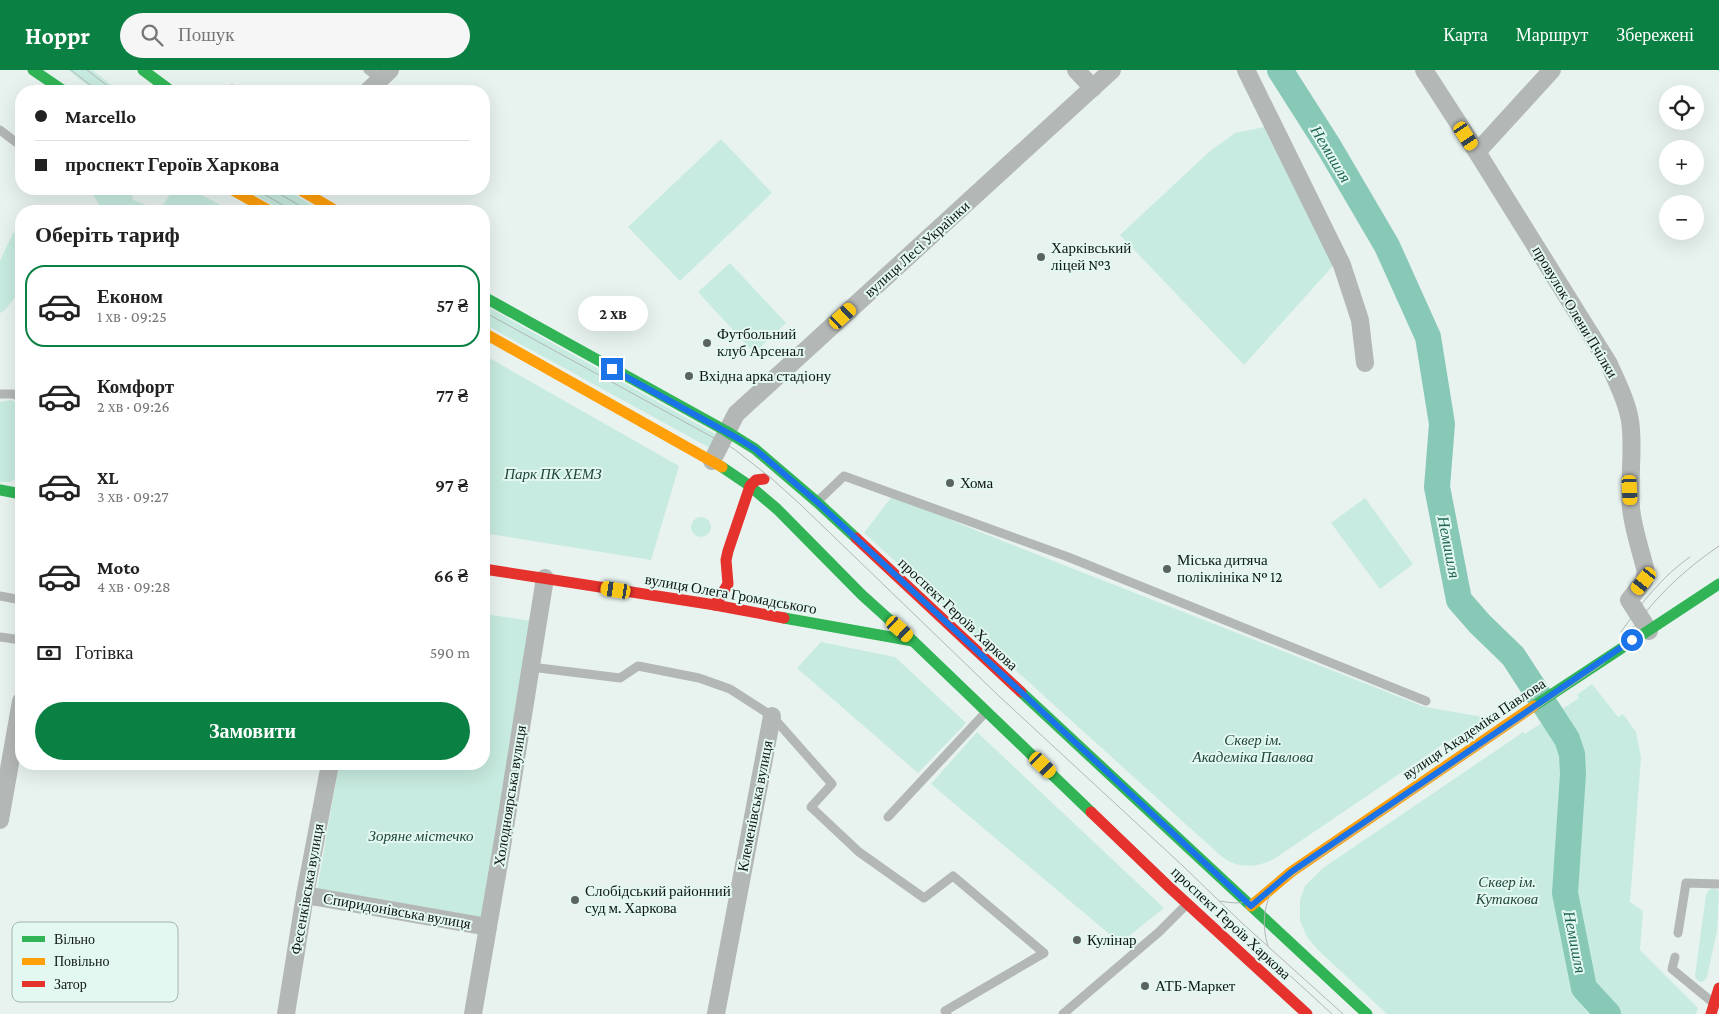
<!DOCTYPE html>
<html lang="uk">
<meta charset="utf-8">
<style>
:root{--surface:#fff;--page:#f6f6f6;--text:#222;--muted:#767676;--line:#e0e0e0;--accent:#0b8043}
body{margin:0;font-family:"Crimson Pro",serif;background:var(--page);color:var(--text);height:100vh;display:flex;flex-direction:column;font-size:19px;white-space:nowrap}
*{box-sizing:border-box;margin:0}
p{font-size:16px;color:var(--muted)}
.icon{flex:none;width:28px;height:28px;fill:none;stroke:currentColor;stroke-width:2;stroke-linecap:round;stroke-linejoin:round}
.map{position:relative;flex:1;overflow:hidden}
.sheet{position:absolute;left:15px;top:135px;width:475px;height:565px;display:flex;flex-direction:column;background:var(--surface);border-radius:20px;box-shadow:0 5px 20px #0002}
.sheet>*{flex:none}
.hud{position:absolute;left:15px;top:15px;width:475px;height:110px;border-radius:20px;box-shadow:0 5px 20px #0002;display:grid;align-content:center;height:110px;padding:0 20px;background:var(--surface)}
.fabs{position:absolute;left:1659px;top:15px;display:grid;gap:10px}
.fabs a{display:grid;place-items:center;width:45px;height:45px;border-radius:50%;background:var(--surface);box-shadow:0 5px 20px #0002;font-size:25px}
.end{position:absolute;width:22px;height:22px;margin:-11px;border:6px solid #1a73e8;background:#fff;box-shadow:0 0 0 2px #fff}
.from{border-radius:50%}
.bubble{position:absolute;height:35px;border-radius:18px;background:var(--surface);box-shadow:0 5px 20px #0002;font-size:16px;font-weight:600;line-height:35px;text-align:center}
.car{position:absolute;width:15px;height:30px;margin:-15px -8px;border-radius:6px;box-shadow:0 0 4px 1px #0007;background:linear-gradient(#f5c518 24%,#345 0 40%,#f5c518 0 76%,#345 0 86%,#f5c518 0)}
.hud b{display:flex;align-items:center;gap:18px;height:48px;font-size:19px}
.hud b+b{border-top:1px solid var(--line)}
.hud i{width:12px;height:12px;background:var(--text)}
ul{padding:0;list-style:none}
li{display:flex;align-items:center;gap:15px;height:82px;margin:0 10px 8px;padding:0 10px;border:2px solid transparent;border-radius:20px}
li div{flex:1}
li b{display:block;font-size:19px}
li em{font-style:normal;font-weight:600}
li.selected{border-color:var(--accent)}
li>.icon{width:45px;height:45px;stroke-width:1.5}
h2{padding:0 20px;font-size:22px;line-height:60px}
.pay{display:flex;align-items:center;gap:12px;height:55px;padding:0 20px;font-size:19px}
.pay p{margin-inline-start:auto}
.cta{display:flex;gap:10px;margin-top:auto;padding:10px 20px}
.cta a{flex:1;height:58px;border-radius:30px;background:var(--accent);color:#fff;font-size:20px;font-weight:600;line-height:58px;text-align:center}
header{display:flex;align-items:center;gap:30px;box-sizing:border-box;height:70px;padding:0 25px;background:var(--accent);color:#fff}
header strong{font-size:24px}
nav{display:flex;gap:28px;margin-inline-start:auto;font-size:18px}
.search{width:350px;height:45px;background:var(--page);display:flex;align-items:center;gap:12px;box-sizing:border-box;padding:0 18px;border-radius:28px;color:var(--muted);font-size:19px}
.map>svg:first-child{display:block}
.green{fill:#c7ebe0}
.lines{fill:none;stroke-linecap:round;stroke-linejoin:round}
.river{stroke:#88c8b7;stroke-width:26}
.lane{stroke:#b3b7b5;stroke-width:9}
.street{stroke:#b3b7b5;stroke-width:18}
.fast{stroke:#30b455;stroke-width:11}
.slow{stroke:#ff9f0a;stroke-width:11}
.jam{stroke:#e5322d;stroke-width:11}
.tram{stroke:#b1b7b4;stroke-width:1}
.route{stroke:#1a73e8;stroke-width:6}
.poi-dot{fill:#5b6361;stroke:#e3f8f1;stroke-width:2}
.labels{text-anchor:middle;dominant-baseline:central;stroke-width:4;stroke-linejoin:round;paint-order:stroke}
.poi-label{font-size:15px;fill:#0f1614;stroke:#e3f8f1;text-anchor:start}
.street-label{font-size:15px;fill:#0f1614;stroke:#e3f8f1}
.park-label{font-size:15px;font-style:italic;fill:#1f463c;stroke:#e3f8f1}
.water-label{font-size:16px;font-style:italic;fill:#1f6453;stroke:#e3f8f1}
.key{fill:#e3f8f1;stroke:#a3b4af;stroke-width:1}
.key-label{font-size:14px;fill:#0f1614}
</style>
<header>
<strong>Hoppr</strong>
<div class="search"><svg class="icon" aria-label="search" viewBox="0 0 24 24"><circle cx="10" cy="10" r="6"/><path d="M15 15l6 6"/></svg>Пошук</div>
<nav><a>Карта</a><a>Маршрут</a><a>Збережені</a></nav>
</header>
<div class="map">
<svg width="1719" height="944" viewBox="0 0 1719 944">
<rect width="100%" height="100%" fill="#e8f3f0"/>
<g class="green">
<path d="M68,0H92L113,16L108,21H95Z"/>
<path d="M1274,55L1339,189L1244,295L1120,165L1209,82L1235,63Z"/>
<path d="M721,69L772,123L680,211L628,157Z"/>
<path d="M93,119H130L133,130L160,140L173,119H191L231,141H103L94,126Z"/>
<path d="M244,119H285L322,141H283Z"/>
<path d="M21,160V219L5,240L0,243V191L13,163Z"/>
<path d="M730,193L786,253L754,283L698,222Z"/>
<path d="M484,235L717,365L710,378L484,254Z"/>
<path d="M484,285L679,396L651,490L484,463Z"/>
<path d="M10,330L21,334V405L10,412H0V332Z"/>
<path d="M893,425L975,460L1425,637L1489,648L1439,677L1274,789C1256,798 1237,799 1221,786L864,463Z"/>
<path d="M1365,428L1413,494L1380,519L1331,453Z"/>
<circle cx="701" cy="457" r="10"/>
<path d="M484,544L532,551L482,851L317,820L339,694H484Z"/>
<path d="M821,572L895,587L966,653L918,703L797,598Z"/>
<path d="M1592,614L1618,647L1623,644L1636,662L1641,687L1630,832L1643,841L1640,880L1698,938L1696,944H1387L1318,880L1307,867L1300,851V830L1305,816L1323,798L1519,665L1523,662L1525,664L1579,628L1577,625Z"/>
<path d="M977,662L1164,838L1120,873L931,714Z"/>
<path d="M1713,818L1719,821L1717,861L1707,907L1704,911L1700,912L1696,909L1695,906L1706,825L1708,821Z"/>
</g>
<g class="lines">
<path class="river" d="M1280,0L1329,77L1387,176L1428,267L1442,354L1437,417L1459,530L1480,554L1513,586L1567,669L1572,684L1573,704L1565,823L1584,918L1608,944"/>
<g class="lane">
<path d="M368,0L380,9"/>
<path d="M231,21L232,19"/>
<path d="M0,60L21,76"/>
<path d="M0,324H13L21,327"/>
<path d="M819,430L844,406L1068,487L1426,631"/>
<path d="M0,526L21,530"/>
<path d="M0,567L21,570"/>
<path d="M531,597L620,608L638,596L699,608L730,619L772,646L832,714L811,737L859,782L924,828L953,806L1044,883L945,941L947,944"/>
<path d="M888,747L985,643"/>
<path d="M1678,863L1686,813L1719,814"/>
<path d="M1675,887L1672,899L1711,931"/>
<path d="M1063,944L1159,862L1186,835"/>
</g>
<g class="street">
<path d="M1076,0L1093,18"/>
<path d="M1246,0L1342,195L1360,250L1365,293"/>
<path d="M1424,0L1477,82L1609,294C1618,315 1630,337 1631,360C1633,386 1629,412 1631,438C1633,459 1641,481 1646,502L1644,511L1629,530L1649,561"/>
<path d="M368,21L390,0"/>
<path d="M1477,82L1552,0"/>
<path d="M712,391L736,344L1112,0"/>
<path d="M0,750L21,631"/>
<path d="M305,825L488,857"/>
<path d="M286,944L305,825L330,694"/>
<path d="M473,944L503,770L545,508"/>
<path d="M716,944L772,646"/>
</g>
<g class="fast">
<path d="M33,0L64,21"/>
<path d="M143,0L171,21"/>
<path d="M484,227L726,361L755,379L817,432L856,468"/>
<path d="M722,397L750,416L777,439L862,525L913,571L1091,742"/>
<path d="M0,420L21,424"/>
<path d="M784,548L913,571"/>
<path d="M1021,622L1367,944"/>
<path d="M1534,636L1719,514"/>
</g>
<g class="slow">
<path d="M231,119L270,141"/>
<path d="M299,119L336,141"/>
<path d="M484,263L722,397"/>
<path d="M1251,836L1291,802L1534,636"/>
</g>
<g class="jam">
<path d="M856,468L1021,622"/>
<path d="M484,499L715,535L784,548"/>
<path d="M715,535L728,514L726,490L728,481L750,416L756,410L764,409"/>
<path d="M1091,742L1168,816L1307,944"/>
<path d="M1711,944L1719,918"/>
</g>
<g class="tram">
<path d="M71,0L98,21"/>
<path d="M87,0L114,21"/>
<path d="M255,119L293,141"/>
<path d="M271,119L309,141"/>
<path d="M484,242L734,379L771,408L801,435L1000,627L1184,797L1242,853L1343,944"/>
<path d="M1621,562C1640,535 1662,506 1690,487"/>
<path d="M1220,831C1234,834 1249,834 1261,827L1600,596C1616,584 1627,565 1640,549C1665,518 1687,498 1719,476"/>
<path d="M1268,876C1262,857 1263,839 1272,820"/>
<path d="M1262,880L1332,944"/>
</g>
</g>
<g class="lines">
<path class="route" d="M612,299L739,369L755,379L817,432L1251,836L1291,802L1632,570"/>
</g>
<g class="poi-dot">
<circle cx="1041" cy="187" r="5"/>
<circle cx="707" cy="273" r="5"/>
<circle cx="689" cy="306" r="5"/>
<circle cx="950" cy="413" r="5"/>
<circle cx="1167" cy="499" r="5"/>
<circle cx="575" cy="830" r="5"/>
<circle cx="1077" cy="870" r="5"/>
<circle cx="1145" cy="916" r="5"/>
</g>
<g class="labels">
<g class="poi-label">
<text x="1051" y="178">Харківський<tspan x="1051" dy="17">ліцей №3</tspan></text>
<text x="717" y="264">Футбольний<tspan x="717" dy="17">клуб Арсенал</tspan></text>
<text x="699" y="306">Вхідна арка стадіону</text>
<text x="960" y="413">Хома</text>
<text x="1177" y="490">Міська дитяча<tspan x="1177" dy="17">поліклініка № 12</tspan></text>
<text x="585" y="821">Слобідський районний<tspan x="585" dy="17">суд м. Харкова</tspan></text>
<text x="1087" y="870">Кулінар</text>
<text x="1155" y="916">АТБ-Маркет</text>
</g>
<g class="street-label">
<text transform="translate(917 179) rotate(-42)">вулиця Лесі Українки</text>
<text transform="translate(1575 242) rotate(59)">провулок Олени Пчілки</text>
<text transform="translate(731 524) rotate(10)">вулиця Олега Громадського</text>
<text transform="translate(958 544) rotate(43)">проспект Героїв Харкова</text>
<text transform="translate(1474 659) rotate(-34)">вулиця Академіка Павлова</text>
<text transform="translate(510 726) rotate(-81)">Холодноярська вулиця</text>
<text transform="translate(755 736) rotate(-79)">Клеменівська вулиця</text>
<text transform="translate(307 819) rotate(-80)">Фесенківська вулиця</text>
<text transform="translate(397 841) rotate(10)">Спиридонівська вулиця</text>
<text transform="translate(1231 853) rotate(43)">проспект Героїв Харкова</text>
</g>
<g class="park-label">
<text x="553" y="404">Парк ПК ХЕМЗ</text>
<text x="1253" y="670">Сквер ім.<tspan x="1253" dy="17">Академіка Павлова</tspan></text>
<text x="421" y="766">Зоряне містечко</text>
<text x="1507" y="812">Сквер ім.<tspan x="1507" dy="17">Кутакова</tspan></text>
</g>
<g class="water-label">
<text transform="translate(1331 84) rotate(59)">Немишля</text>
<text transform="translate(1449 477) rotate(79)">Немишля</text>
<text transform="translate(1575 872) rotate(79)">Немишля</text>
</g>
</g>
<rect x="12" y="852" width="166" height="80" rx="8" class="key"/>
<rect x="22" y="866" width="23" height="6" fill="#30b455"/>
<rect x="22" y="888" width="23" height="7" fill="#ff9f0a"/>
<rect x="22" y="911" width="23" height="6" fill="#e5322d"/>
<g class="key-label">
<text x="54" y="874">Вільно</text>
<text x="54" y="896">Повільно</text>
<text x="54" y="919">Затор</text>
</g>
</svg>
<div class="fabs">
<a><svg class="icon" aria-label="locate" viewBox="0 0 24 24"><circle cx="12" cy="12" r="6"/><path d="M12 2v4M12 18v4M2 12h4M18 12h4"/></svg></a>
<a>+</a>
<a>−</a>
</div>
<i class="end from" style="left:1632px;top:570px"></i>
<i class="end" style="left:612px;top:299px"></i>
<div class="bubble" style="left:578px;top:226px;width:70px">2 хв</div>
<i class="car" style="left:1466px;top:66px;rotate:147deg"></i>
<i class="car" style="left:843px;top:246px;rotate:47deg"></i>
<i class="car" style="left:1630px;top:420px;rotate:177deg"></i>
<i class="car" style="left:1644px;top:511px;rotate:218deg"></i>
<i class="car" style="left:616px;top:520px;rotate:279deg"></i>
<i class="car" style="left:900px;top:559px;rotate:132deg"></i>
<i class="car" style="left:1043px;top:695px;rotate:134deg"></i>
<div class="hud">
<b><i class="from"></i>Marcello</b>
<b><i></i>проспект Героїв Харкова</b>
</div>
<section class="sheet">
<h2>Оберіть тариф</h2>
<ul>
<li class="selected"><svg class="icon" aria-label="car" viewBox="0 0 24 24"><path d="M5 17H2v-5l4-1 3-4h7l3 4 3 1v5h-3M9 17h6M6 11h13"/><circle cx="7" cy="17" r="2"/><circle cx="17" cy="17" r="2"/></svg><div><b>Економ</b><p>1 хв · 09:25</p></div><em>57 ₴</em></li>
<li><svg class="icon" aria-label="car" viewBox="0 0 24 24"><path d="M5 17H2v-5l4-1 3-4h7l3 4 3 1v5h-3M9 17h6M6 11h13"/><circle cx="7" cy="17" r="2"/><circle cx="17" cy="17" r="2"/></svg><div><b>Комфорт</b><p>2 хв · 09:26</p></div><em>77 ₴</em></li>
<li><svg class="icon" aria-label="car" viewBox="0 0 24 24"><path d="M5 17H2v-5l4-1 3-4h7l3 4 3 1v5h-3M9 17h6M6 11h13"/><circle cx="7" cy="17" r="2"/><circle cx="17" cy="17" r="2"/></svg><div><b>XL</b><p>3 хв · 09:27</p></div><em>97 ₴</em></li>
<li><svg class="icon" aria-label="car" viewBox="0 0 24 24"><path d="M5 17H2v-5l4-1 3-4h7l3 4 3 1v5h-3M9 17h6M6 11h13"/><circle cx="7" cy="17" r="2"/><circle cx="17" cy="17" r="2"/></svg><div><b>Moto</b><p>4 хв · 09:28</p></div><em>66 ₴</em></li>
</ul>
<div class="pay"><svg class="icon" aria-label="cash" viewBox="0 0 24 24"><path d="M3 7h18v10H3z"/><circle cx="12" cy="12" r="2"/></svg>Готівка<p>590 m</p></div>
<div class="cta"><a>Замовити</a></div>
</section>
</div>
